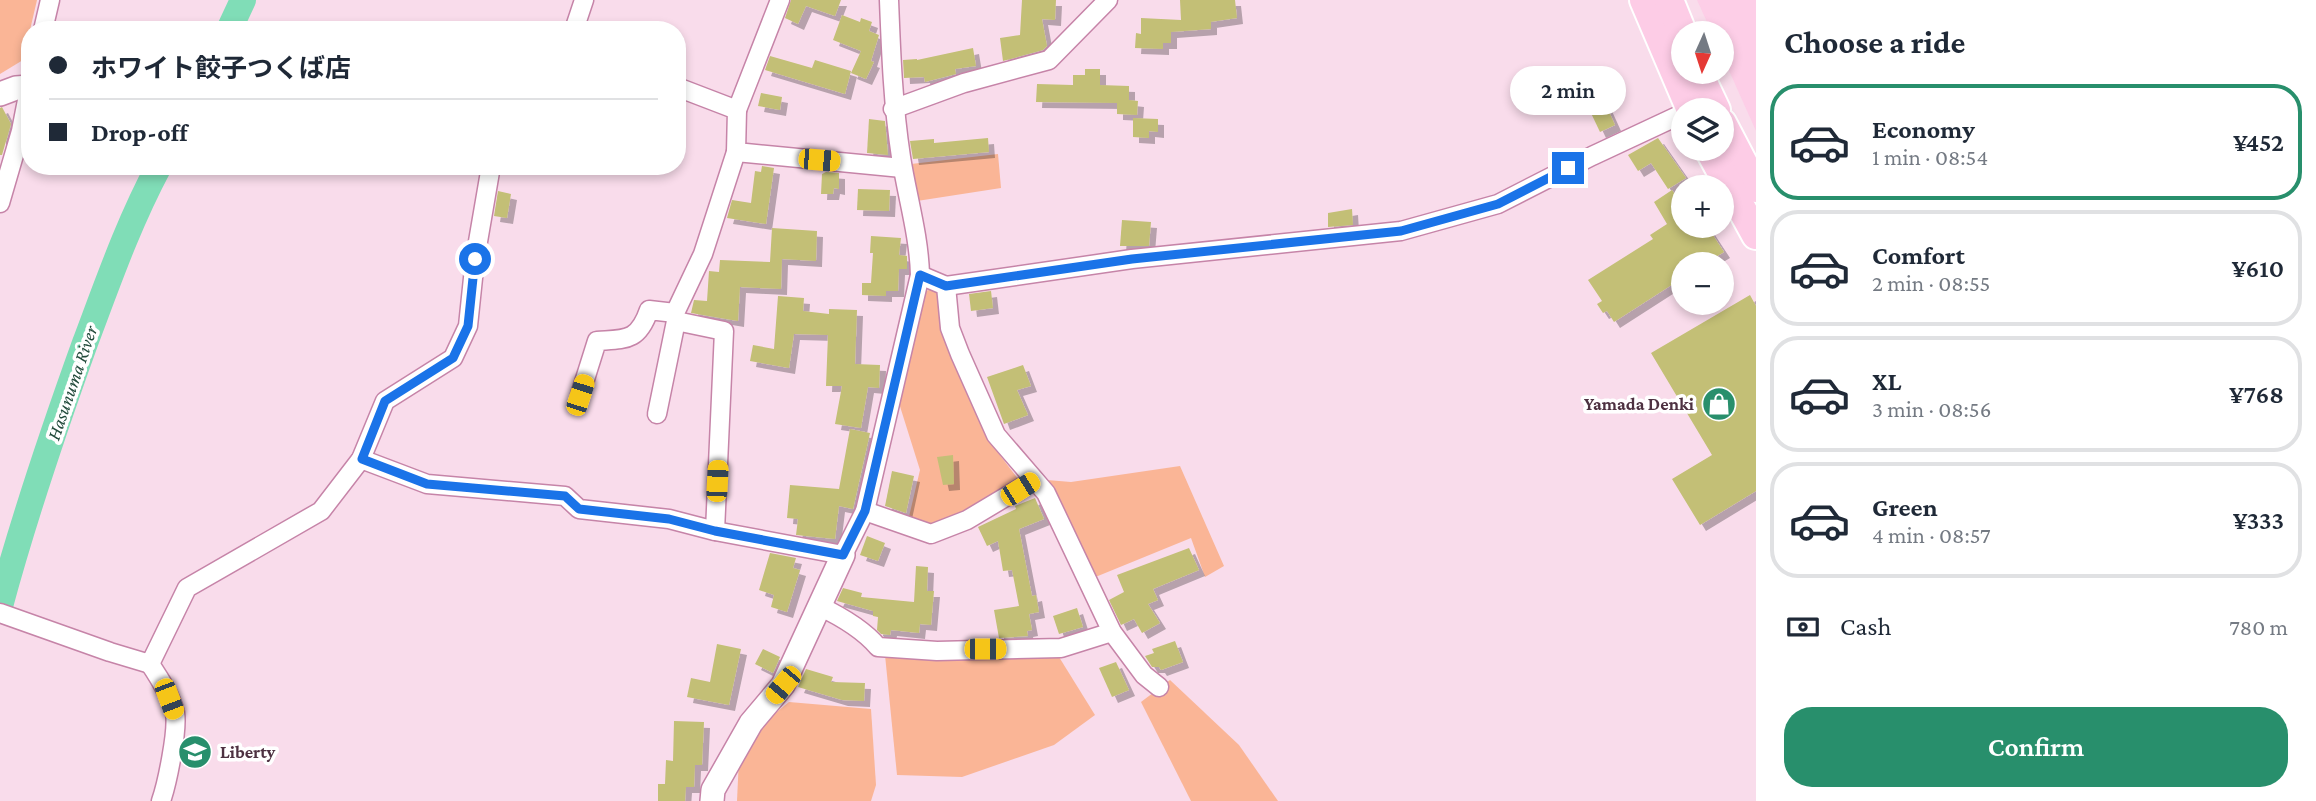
<!DOCTYPE html>
<meta charset="utf-8">
<style>
:root{--surface:#fff;--page:#f2f2f3;--text:#1f2937;--muted:#747a83;--line:#e0e1e3;--accent:#288f6c}
body{margin:0;font-family:"Crimson Pro","Noto Sans JP",serif;background:var(--page);color:var(--text);height:100vh;display:flex;flex-direction:column;font-size:26px;white-space:nowrap}
*{box-sizing:border-box;margin:0}
p{font-size:23px;color:var(--muted)}
.icon{flex:none;width:38px;height:38px;fill:none;stroke:currentColor;stroke-width:2;stroke-linecap:round;stroke-linejoin:round}
.map{position:relative;flex:1;overflow:hidden}
.panel{display:flex;flex-direction:column;background:var(--surface);width:560px}
.panel>*{flex:none}
.top-card{position:absolute;left:21px;top:21px;width:665px;height:154px;border-radius:28px;box-shadow:0 4px 10px #0003;display:grid;align-content:center;height:154px;padding:0 28px;background:var(--surface)}
.needle{width:46px;rotate:183deg}
.controls{position:absolute;left:1671px;top:21px;display:grid;gap:14px}
.controls a{display:grid;place-items:center;width:63px;height:63px;border-radius:50%;background:var(--surface);box-shadow:0 4px 10px #0003;font-size:35px}
.end{position:absolute;width:32px;height:32px;margin:-16px;border:9px solid #1a73e8;background:#fff;box-shadow:0 0 0 4px #fff}
.from{border-radius:50%}
.bubble{position:absolute;height:49px;border-radius:24px;background:var(--surface);box-shadow:0 4px 10px #0003;font-size:23px;font-weight:600;line-height:49px;text-align:center}
.car{position:absolute;width:21px;height:42px;margin:-21px -10px;border-radius:9px;box-shadow:0 0 5px 2px #0007;background:linear-gradient(#f5c518 24%,#345 0 40%,#f5c518 0 76%,#345 0 86%,#f5c518 0)}
.top-card b{display:flex;align-items:center;gap:24px;height:66px;font-size:26px}
.top-card b+b{border-top:2px solid var(--line)}
.top-card i{width:18px;height:18px;background:var(--text)}
ul{padding:0;list-style:none}
li{display:flex;align-items:center;gap:21px;height:116px;margin:0 14px 10px;padding:0 14px;border:4px solid var(--line);border-radius:28px}
li div{flex:1}
li b{display:block;font-size:26px}
li em{font-style:normal;font-weight:600}
li.active{border-color:var(--accent)}
li>.icon{width:63px;height:63px;stroke-width:1.5}
h2{padding:0 28px;font-size:32px;line-height:84px}
.pay{display:flex;align-items:center;gap:18px;height:77px;padding:0 28px;font-size:26px}
.pay p{margin-inline-start:auto}
.primary-button{display:flex;gap:14px;margin-top:auto;padding:14px 28px}
.primary-button a{flex:1;height:80px;border-radius:28px;background:var(--accent);color:#fff;font-size:28px;font-weight:600;line-height:80px;text-align:center}
main{display:flex;flex:1;min-height:0}
.map>svg:first-child{display:block}
.built{fill:#fdcee7}
.green{fill:#fab596}
.lines{fill:none;stroke-linecap:round;stroke-linejoin:round}
.river{stroke:#80ddb7;stroke-width:26}
.building{fill:#c3bf76;filter:url(#shadow)}
.minor-casing{stroke:#c684a8;stroke-width:21}
.tertiary-casing{stroke:#c684a8;stroke-width:26}
.primary-casing{stroke:#fff;stroke-width:32}
.minor{stroke:#fff;stroke-width:18}
.tertiary{stroke:#fff;stroke-width:23}
.primary{stroke:#fdcce6;stroke-width:28}
.route{stroke:#1a73e8;stroke-width:9}
.labels{text-anchor:middle;dominant-baseline:central;stroke-width:7;stroke-linejoin:round;paint-order:stroke}
.poi-label{font-size:18px;font-weight:bold;fill:#4d3141;stroke:#fff;text-anchor:end}
.water-label{font-size:19px;font-style:italic;fill:#224a3b;stroke:#fff}
</style>
<main>
<div class="map">
<svg width="1756" height="801" viewBox="0 0 1756 801">
<defs>
<filter id="shadow"><feDropShadow dx="6" dy="6" stdDeviation="0" flood-color="#0004"/></filter>
</defs>
<rect width="100%" height="100%" fill="#f9dceb"/>
<path class="built" d="M1697,0H1756V131L1722,55V33H1712Z"/>
<g class="green">
<path d="M0,0H37L23,60L0,74Z"/>
<path d="M998,154L1001,188L917,201L911,164Z"/>
<path d="M932,289L941,293L989,441L1019,480L965,513L927,526L908,521L920,470L898,400L920,293Z"/>
<path d="M1180,466L1224,566L1205,577L1191,538L1093,578L1043,483L1047,480L1071,482Z"/>
<path d="M885,655L1059,657L1095,715L1054,745L962,777L897,775Z"/>
<path d="M1170,680L1239,745L1278,801H1191L1141,702Z"/>
<path d="M789,702L871,709L876,785L871,801H737L739,758L751,733Z"/>
</g>
<g class="lines">
<g class="river">
<path d="M229,30L243,0"/>
<path d="M0,606C24,517 54,429 85,343C108,282 128,224 159,166"/>
</g>
</g>
<g class="building">
<path d="M791,0H841L835,16L806,6L798,24L785,18Z"/>
<path d="M1022,0H1056L1055,20L1042,19L1047,46L1043,50L1003,61L1000,38L1020,35Z"/>
<path d="M1180,0H1235L1237,18L1210,22H1211V29L1171,32V43H1163V49L1135,48L1136,33L1141,34V18L1181,20Z"/>
<path d="M842,15L860,22L861,18L872,22L869,31L879,35L871,61L874,62L866,79L851,73L861,51L833,40Z"/>
<path d="M973,48L976,66L955,69L956,74L925,82L924,77L904,78L903,60L917,59V60Z"/>
<path d="M770,56L812,68L815,60L851,71L845,94L765,70Z"/>
<path d="M1085,69H1100V85L1129,86V100L1138,101L1137,115L1117,114V103L1036,102L1037,84L1073,85V75H1085Z"/>
<path d="M761,93L782,97L780,110L758,106Z"/>
<path d="M1605,103L1615,125L1600,132L1590,111Z"/>
<path d="M2,107L11,124L2,155H0V108Z"/>
<path d="M1133,118L1158,119V132L1149,131V138L1133,137Z"/>
<path d="M869,119L885,121L888,155L867,153Z"/>
<path d="M988,138L989,152L913,159L910,141L934,139V143Z"/>
<path d="M1658,138L1686,178L1668,189L1651,163L1638,171L1628,155Z"/>
<path d="M762,166L774,168L766,224L727,218L732,200L751,203L755,171L761,172Z"/>
<path d="M826,172L839,173V189L834,188L833,194H821L822,174Z"/>
<path d="M858,189L890,190L889,211L857,210Z"/>
<path d="M1672,190L1684,208V226H1707L1724,252L1704,264H1684V277L1614,322L1607,311L1603,313L1597,304L1602,301L1588,280L1653,239L1650,235L1667,224L1654,202Z"/>
<path d="M498,191L511,194L507,218L494,216Z"/>
<path d="M1352,209L1353,225L1328,227V213Z"/>
<path d="M1122,220L1151,222L1149,246H1120Z"/>
<path d="M772,228L817,231L816,261L782,259L781,289L740,287L738,321L691,313L694,300L707,301L709,271L719,272L720,260L770,262Z"/>
<path d="M871,236L901,238L899,255L907,256V269H899L898,291H886V296L862,295V283H871L873,253H870Z"/>
<path d="M991,291L993,308L971,311L969,294Z"/>
<path d="M1750,295L1756,306V491L1700,525L1672,479L1712,455L1651,353Z"/>
<path d="M778,296L804,298L803,311L829,314V309L857,310L855,364L880,365L879,388L868,387L861,428L835,424L842,386H826L828,335L794,334L789,368L750,361L753,345L774,349Z"/>
<path d="M1023,365L1031,386L1017,390L1028,415L1004,424L987,377Z"/>
<path d="M850,429L870,433L853,509L839,506L835,539L796,535L798,519L787,518L790,485L839,489Z"/>
<path d="M953,455L954,484L943,485L937,457Z"/>
<path d="M892,471L914,476L906,513L885,506Z"/>
<path d="M1035,498L1044,519L1019,529L1032,596L1036,595L1039,612L1029,614L1032,630L1027,631L1028,636L999,638L994,610L1019,606L1012,570L1003,571L998,541L987,546L978,527L1016,509L1015,506Z"/>
<path d="M867,536L885,543L878,561L860,555Z"/>
<path d="M1189,548L1199,570L1153,589L1158,600L1148,604L1160,623L1142,633L1134,619L1121,625L1109,600L1124,592L1117,575Z"/>
<path d="M770,553L796,558L793,568L800,570L787,612L771,607L774,595L759,590Z"/>
<path d="M916,566L928,567L927,591H934L931,625L920,624L919,633L891,630L890,635L881,634L877,630L878,617L873,616V611L837,601L843,588L862,593L861,597L914,602Z"/>
<path d="M1077,608L1083,627L1059,634L1053,616Z"/>
<path d="M1175,641L1183,662L1161,670L1159,667H1152L1145,656L1154,653L1152,649Z"/>
<path d="M717,644L741,649L729,705L687,697L691,678L710,682Z"/>
<path d="M763,649L780,657L773,673L755,664Z"/>
<path d="M1116,662L1129,690L1112,697L1099,668Z"/>
<path d="M806,669L833,677L831,682L865,683L864,701L842,700L798,687Z"/>
<path d="M674,721L704,722L702,765H695L694,787H686L685,801H658V784H665L666,760L673,761Z"/>
</g>
<g class="lines">
<g class="minor-casing">
<g id="minor">
<path d="M43,30L50,0"/>
<path d="M574,30L584,0"/>
<path d="M677,87L737,110L736,152L902,168"/>
<path d="M893,109L964,83L1049,60L1108,0"/>
<path d="M737,110L780,0"/>
<path d="M0,203L21,131L30,85"/>
<path d="M920,275L946,286L950,328L960,354L996,435L1046,493L1112,632L1144,675L1159,687"/>
<path d="M946,286L1132,259L1401,231L1498,204L1592,156L1684,113"/>
<path d="M580,395L597,341C625,339 638,342 649,310L675,313"/>
<path d="M657,414L676,321"/>
<path d="M361,459L427,484L565,496L579,509L669,519L715,531L843,555L865,511L920,275C919,235 907,196 901,157C893,105 891,53 889,0"/>
<path d="M865,511L931,534L967,520L1034,480"/>
<path d="M715,531L724,331L676,321L675,313L703,254L736,152"/>
<path d="M819,606C840,616 863,629 878,647L937,651L1061,648L1112,632"/>
<path d="M0,613L110,652L150,664L187,588L321,511L361,459L385,401L453,358L468,326L475,259L491,166"/>
<path d="M150,664C160,679 171,696 175,713C178,731 167,784 161,801"/>
</g>
</g>
<g class="tertiary-casing">
<g id="tertiary">
<path d="M0,94L16,88L29,87"/>
<path d="M712,801L713,790L751,723L783,685L843,555"/>
</g>
</g>
<g class="primary-casing">
<g id="primary">
<path d="M1644,0L1691,110"/>
<path d="M1669,0L1684,37"/>
<path d="M1698,72L1716,110"/>
<path d="M1722,123L1756,188"/>
<path d="M1709,149L1756,235"/>
</g>
</g>
<use href="#minor" class="minor"/>
<use href="#tertiary" class="tertiary"/>
<use href="#primary" class="primary"/>
</g>
<g class="lines">
<path class="route" d="M475,259L468,326L453,358L385,401L362,459L427,484L565,496L579,509L669,519L715,531L843,555L865,511L920,275L946,286L1132,259L1401,231L1498,204L1568,168"/>
</g>
<defs>
<g id="shop-disc" transform="scale(1.75)"><circle r="9.5" fill="#288f6c" stroke="#fff"/><path d="M-5-2.5h2.3a2.7 3.5 0 0 1 5.4 0H5L5.5 6h-11ZM-1.5-2.5h3a1.5 2.3 0 0 0-3 0Z" fill="#fff"/></g>
<g id="school-disc" transform="scale(1.75)"><circle r="9.5" fill="#288f6c" stroke="#fff"/><path d="M0-5L7-2L0 1L-7-2ZM-4 1L0 2.5L4 1V4Q0 6-4 4Z" fill="#fff"/></g>
</defs>
<g fill-rule="evenodd">
<use href="#shop-disc" x="1719" y="404"/>
<use href="#school-disc" x="195" y="752"/>
</g>
<g class="labels">
<g class="poi-label">
<text x="1694" y="404">Yamada Denki</text>
<text x="220" y="752" text-anchor="start">Liberty</text>
</g>
<g class="water-label">
<text transform="translate(72 383) rotate(-71)">Hasunuma River</text>
</g>
</g>
</svg>
<div class="controls">
<a><svg class="needle" viewBox="-14 -14 28 28"><path d="M0-13l5 13h-10z" fill="#e53935"/><path d="M0 13l5-13h-10z" fill="#747a83"/></svg></a>
<a><svg class="icon" aria-label="layers" viewBox="0 0 24 24"><path d="M12 4l9 5-9 5-9-5zM3 14l9 5 9-5"/></svg></a>
<a>+</a>
<a>−</a>
</div>
<i class="end from" style="left:475px;top:259px"></i>
<i class="end" style="left:1568px;top:168px"></i>
<div class="bubble" style="left:1510px;top:66px;width:116px">2 min</div>
<i class="car" style="left:819px;top:160px;rotate:95deg"></i>
<i class="car" style="left:580px;top:395px;rotate:18deg"></i>
<i class="car" style="left:717px;top:481px;rotate:3deg"></i>
<i class="car" style="left:1020px;top:489px;rotate:58deg"></i>
<i class="car" style="left:985px;top:649px;rotate:90deg"></i>
<i class="car" style="left:783px;top:685px;rotate:220deg"></i>
<i class="car" style="left:169px;top:699px;rotate:159deg"></i>
<div class="top-card">
<b><i class="from"></i>ホワイト餃子つくば店</b>
<b><i></i>Drop-off</b>
</div>
</div>
<section class="panel">
<h2>Choose a ride</h2>
<ul>
<li class="active"><svg class="icon" aria-label="car" viewBox="0 0 24 24"><path d="M5 17H2v-5l4-1 3-4h7l3 4 3 1v5h-3M9 17h6M6 11h13"/><circle cx="7" cy="17" r="2"/><circle cx="17" cy="17" r="2"/></svg><div><b>Economy</b><p>1 min · 08:54</p></div><em>¥452</em></li>
<li><svg class="icon" aria-label="car" viewBox="0 0 24 24"><path d="M5 17H2v-5l4-1 3-4h7l3 4 3 1v5h-3M9 17h6M6 11h13"/><circle cx="7" cy="17" r="2"/><circle cx="17" cy="17" r="2"/></svg><div><b>Comfort</b><p>2 min · 08:55</p></div><em>¥610</em></li>
<li><svg class="icon" aria-label="car" viewBox="0 0 24 24"><path d="M5 17H2v-5l4-1 3-4h7l3 4 3 1v5h-3M9 17h6M6 11h13"/><circle cx="7" cy="17" r="2"/><circle cx="17" cy="17" r="2"/></svg><div><b>XL</b><p>3 min · 08:56</p></div><em>¥768</em></li>
<li><svg class="icon" aria-label="car" viewBox="0 0 24 24"><path d="M5 17H2v-5l4-1 3-4h7l3 4 3 1v5h-3M9 17h6M6 11h13"/><circle cx="7" cy="17" r="2"/><circle cx="17" cy="17" r="2"/></svg><div><b>Green</b><p>4 min · 08:57</p></div><em>¥333</em></li>
</ul>
<div class="pay"><svg class="icon" aria-label="cash" viewBox="0 0 24 24"><path d="M3 7h18v10H3z"/><circle cx="12" cy="12" r="2"/></svg>Cash<p>780 m</p></div>
<div class="primary-button"><a>Confirm</a></div>
</section>
</main>
